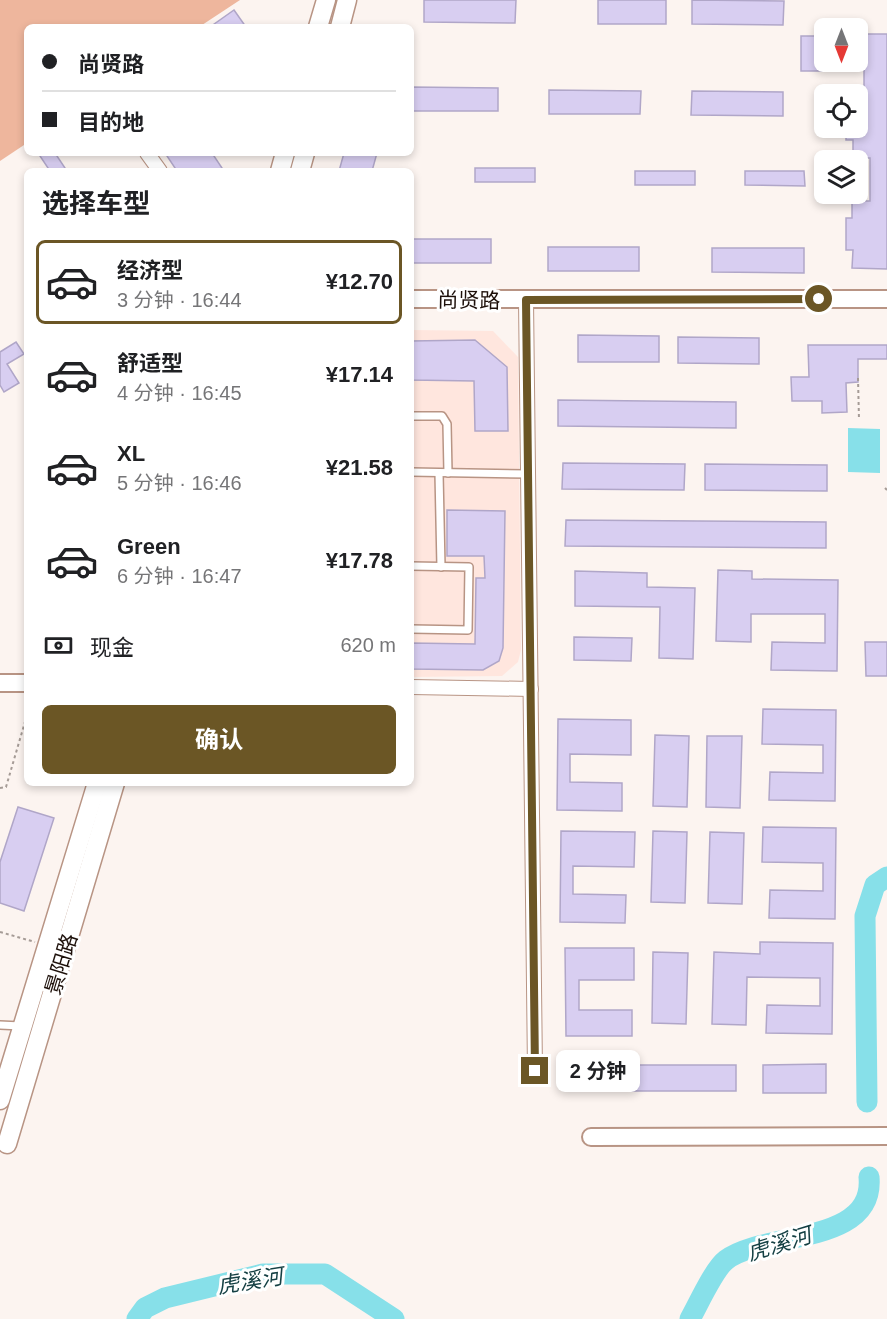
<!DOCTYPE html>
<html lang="zh">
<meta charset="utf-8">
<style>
:root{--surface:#fff;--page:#f2f2f2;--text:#202124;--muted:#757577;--line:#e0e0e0;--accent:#6b5625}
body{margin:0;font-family:Helvetica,"Noto Sans SC",sans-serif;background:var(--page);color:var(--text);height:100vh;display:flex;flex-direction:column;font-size:22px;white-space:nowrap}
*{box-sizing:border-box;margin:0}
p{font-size:20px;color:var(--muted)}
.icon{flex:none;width:33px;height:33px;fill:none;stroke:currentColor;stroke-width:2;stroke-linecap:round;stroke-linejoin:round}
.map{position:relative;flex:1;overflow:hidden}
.details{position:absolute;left:24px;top:168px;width:390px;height:618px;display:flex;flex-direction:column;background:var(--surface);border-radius:9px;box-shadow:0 3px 9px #0003}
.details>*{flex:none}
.banner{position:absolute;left:24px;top:24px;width:390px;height:132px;border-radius:9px;box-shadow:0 3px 9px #0003;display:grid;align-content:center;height:132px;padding:0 18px;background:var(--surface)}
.needle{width:39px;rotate:180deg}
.buttons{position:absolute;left:814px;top:18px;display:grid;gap:12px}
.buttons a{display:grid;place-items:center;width:54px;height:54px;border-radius:9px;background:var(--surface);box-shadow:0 3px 9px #0003;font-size:30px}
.end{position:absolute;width:27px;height:27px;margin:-14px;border:8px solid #6b5625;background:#fff;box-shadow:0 0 0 3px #fff}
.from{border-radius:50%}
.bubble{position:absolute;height:42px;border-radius:9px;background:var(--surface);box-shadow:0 3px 9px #0003;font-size:20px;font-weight:700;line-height:42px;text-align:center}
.banner b{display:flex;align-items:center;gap:21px;height:57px;font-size:22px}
.banner b+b{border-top:2px solid var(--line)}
.banner i{width:15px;height:15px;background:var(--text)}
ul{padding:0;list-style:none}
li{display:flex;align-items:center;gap:18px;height:84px;margin:0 12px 9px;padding:0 6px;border:3px solid transparent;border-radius:9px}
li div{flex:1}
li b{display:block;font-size:22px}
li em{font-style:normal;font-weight:700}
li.current{border-color:var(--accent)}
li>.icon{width:54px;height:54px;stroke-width:1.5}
h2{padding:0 18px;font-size:27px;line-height:72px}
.pay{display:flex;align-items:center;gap:15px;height:66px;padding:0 18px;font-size:22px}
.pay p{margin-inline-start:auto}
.button{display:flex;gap:12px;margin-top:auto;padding:12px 18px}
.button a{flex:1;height:69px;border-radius:9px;background:var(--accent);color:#fff;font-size:24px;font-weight:700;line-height:69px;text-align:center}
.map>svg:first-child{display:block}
.education{fill:#ffe6de}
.green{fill:#eeb69d}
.water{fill:#87e0e9}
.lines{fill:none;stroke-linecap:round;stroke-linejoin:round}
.river{stroke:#87e0e9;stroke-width:21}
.building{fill:#d8cef1;stroke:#b0a6c8;stroke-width:1.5}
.service-casing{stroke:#b89484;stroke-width:10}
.minor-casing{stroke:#b89484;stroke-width:16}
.tertiary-casing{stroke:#b89484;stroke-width:20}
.secondary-casing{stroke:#b89484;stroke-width:21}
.path{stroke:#a59b96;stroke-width:2;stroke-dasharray:3 3;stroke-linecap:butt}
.service{stroke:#fff;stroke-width:7}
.minor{stroke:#fff;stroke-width:14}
.tertiary{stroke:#fff;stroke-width:16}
.secondary{stroke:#fff;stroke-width:18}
.route{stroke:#6b5625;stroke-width:8}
.labels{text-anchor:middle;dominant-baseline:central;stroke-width:6;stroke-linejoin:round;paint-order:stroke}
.street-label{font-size:21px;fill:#1d100a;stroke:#fff}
.water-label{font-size:22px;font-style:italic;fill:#154044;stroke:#fff}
</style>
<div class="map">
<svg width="887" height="1319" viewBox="0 0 887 1319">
<rect width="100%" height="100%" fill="#fcf4f0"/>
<path class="education" d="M411,330L493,331L518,357L521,650L518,662L502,676L411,677Z"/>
<path class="green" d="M0,0H240L199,27H27V143L0,161Z"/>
<path class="water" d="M848,428L880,429V473L848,472Z"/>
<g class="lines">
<g class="river">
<path d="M867,1102L865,916L875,885L887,877"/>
<path d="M137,1319L145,1308L165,1298L263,1274H325L394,1319"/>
<path d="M690,1319C698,1305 714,1269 726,1260C764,1231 875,1246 869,1177"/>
</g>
</g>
<g class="building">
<path d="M424,0H516L515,23L424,22Z"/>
<rect x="598" y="0" width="68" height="24"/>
<path d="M692,0L784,1L783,25L692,24Z"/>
<path d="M234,10L246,27H210Z"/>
<path d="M858,34H887V269L852,268L853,250H846V218H852V201H870V158H853V140H846V128H858V91H864V56H858Z"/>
<rect x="801" y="36" width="22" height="35"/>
<path d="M411,87L498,88V111H411Z"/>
<path d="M549,90L641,91L640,114H549Z"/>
<path d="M692,91L783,92V116L691,115Z"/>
<path d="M38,153H55L67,171H50Z"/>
<path d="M165,153H212L224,171H177Z"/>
<path d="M344,153H377L372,171H339Z"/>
<rect x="475" y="168" width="60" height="14"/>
<rect x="635" y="171" width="60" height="14"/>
<path d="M745,171H804L805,186L745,185Z"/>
<rect x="411" y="239" width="80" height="24"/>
<rect x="548" y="247" width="91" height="24"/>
<path d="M712,248H804V273L712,272Z"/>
<path d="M578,335L659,336V362H578Z"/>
<path d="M678,337L759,338V364L678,363Z"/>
<path d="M475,340L507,367L508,431H475L474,381L411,380V341Z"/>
<path d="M16,342L24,354L7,364L19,383L4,392L0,385V352Z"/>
<path d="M808,345H887V359H858V382L846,383L847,412L822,413V401H792L791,377H809Z"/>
<path d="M558,400L736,402V428L558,426Z"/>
<path d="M563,463L685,464L684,490L562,489Z"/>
<path d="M705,464L827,465V491L705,490Z"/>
<path d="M447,510L505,511L503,648L499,661L483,670L411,669V643L475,644L476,578H485L484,556H447Z"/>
<path d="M566,520L826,522V548L565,546Z"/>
<path d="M718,570L752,571V579L838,580L837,671L771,670L772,642L825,643V614H751V642L716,641Z"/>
<path d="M575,571L647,573V587L695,588L693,659L659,658L660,607L575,606Z"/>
<path d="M574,637L632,638L631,661L574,660Z"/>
<path d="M865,642H887V676H866Z"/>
<path d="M763,709L836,710L835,801L769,800L770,772L823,773V745L762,744Z"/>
<path d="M558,719L631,720V755L570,754V782L622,783V811L557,810Z"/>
<path d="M655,735L689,736L687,807L653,806Z"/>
<path d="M707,736H742L740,808L706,807Z"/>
<path d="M18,807L54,818L24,911L0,903V862Z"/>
<path d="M763,827L836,828L835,919L769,918L770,890L823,891V863L762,862Z"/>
<path d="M561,831L635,832L634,867L573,866V894L626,895L625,923L560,922Z"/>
<path d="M653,831L687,832L685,903L651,902Z"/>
<path d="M710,832L744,833L742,904L708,903Z"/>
<path d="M760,942L833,943L832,1034L766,1033L767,1005L820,1006V978L747,977L746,1025L712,1024L714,952L760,954Z"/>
<path d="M565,948H634V980H579V1010H632V1036H566Z"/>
<path d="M653,952L688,953L686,1024L652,1023Z"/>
<path d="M826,1064V1093H763V1065Z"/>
<rect x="600" y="1065" width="136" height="26"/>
</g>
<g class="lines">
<g class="service-casing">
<g id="service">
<path d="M411,416H442L447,424L448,473"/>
<path d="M411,472L528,474"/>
<path d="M439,473L441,567"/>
<path d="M411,566L469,567L468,630L411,629"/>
<path d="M0,1025L21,1026"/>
</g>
</g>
<g class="minor-casing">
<g id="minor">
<path d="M147,153L160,171"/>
<path d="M526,300L535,1071"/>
<path d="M411,687L531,689"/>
</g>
</g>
<g class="tertiary-casing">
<g id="tertiary">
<path d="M411,299H887"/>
<path d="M0,683H27"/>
<path d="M591,1137L887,1136"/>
</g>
</g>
<g class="secondary-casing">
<g id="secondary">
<path d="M318,27L326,0"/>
<path d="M340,27L347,0"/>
<path d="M280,171L285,153"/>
<path d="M300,171L305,153"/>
<path d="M0,1100L97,783"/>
<path d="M7,1144L115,783"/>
</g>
</g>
<g class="path">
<path d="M858,378L859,420"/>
<path d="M885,488L887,490"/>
<path d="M0,788L6,787L27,715"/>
<path d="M0,932L35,942"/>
</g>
<use href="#service" class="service"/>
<use href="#minor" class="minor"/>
<use href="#tertiary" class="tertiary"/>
<use href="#secondary" class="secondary"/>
</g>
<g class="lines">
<path class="route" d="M535,1071L526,300L819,299"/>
</g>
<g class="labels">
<g class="street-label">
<text transform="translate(469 300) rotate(1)">尚贤路</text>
<text transform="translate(61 964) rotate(-73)">景阳路</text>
</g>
<g class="water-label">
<text transform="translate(779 1244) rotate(-17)">虎溪河</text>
<text transform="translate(250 1281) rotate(-9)">虎溪河</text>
</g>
</g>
</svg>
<div class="buttons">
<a><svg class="needle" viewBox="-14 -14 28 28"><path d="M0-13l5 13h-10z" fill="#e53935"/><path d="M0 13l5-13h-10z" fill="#757577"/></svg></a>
<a><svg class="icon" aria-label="locate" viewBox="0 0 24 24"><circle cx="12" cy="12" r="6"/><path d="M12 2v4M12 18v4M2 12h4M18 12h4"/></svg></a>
<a><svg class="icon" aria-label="layers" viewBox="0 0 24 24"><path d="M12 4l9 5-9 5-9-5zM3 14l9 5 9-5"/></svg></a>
</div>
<i class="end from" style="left:819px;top:299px"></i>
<i class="end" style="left:535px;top:1071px"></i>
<div class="bubble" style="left:556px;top:1050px;width:84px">2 分钟</div>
<div class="banner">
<b><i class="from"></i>尚贤路</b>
<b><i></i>目的地</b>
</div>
<section class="details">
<h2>选择车型</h2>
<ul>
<li class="current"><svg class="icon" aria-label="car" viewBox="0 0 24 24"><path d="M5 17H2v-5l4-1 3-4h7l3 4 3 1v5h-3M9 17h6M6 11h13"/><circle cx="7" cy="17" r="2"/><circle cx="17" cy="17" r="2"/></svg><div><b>经济型</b><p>3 分钟 · 16:44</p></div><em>¥12.70</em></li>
<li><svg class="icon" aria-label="car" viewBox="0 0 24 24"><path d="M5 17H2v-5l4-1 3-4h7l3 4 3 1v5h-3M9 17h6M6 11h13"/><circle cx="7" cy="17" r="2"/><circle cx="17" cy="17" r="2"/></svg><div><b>舒适型</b><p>4 分钟 · 16:45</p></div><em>¥17.14</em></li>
<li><svg class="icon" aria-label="car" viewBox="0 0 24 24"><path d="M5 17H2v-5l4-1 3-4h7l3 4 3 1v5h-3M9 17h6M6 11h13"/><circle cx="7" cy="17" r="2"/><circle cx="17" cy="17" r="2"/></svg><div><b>XL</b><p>5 分钟 · 16:46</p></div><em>¥21.58</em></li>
<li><svg class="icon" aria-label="car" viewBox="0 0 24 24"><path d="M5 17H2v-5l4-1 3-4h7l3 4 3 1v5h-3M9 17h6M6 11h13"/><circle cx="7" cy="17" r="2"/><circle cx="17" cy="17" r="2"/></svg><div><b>Green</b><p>6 分钟 · 16:47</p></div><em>¥17.78</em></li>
</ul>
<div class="pay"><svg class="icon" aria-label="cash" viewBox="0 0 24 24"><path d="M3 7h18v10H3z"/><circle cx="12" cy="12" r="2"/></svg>现金<p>620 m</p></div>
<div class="button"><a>确认</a></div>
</section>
</div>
